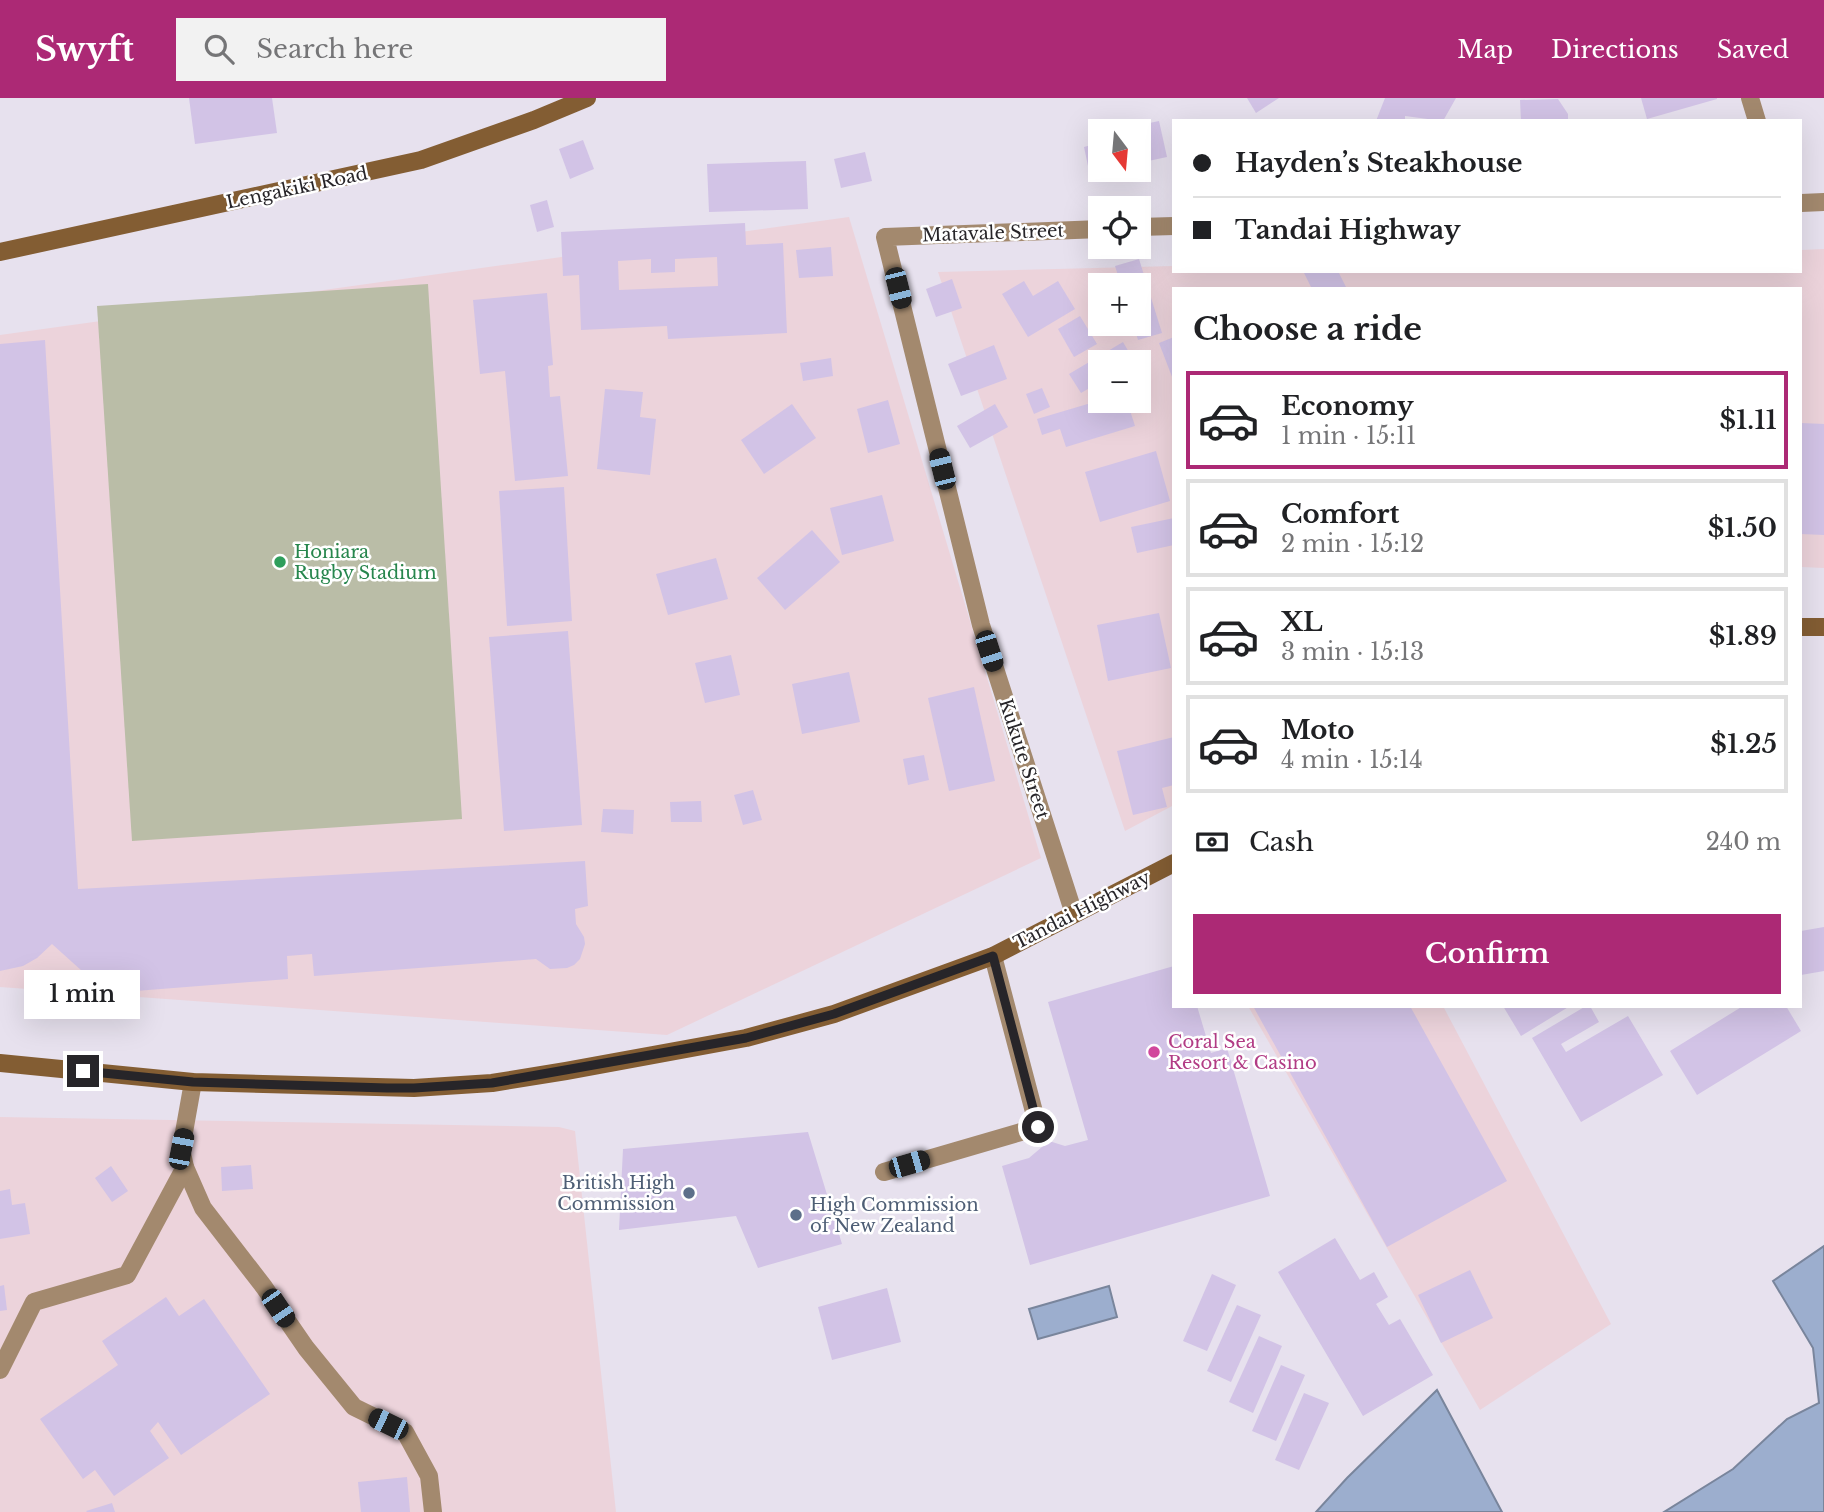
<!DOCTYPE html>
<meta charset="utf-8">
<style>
:root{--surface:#fff;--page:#f2f2f2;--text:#202124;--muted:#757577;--line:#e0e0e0;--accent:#ac2975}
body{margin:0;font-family:"Libre Baskerville",serif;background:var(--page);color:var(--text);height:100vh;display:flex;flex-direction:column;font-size:26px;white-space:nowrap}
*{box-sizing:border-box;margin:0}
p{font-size:23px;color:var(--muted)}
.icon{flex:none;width:38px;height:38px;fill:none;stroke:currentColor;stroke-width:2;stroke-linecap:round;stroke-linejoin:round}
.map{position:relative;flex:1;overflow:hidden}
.panel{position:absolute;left:1172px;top:189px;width:630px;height:721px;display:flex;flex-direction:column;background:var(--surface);border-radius:0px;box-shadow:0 7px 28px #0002}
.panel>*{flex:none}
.hud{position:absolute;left:1172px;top:21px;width:630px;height:154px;border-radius:0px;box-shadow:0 7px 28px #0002;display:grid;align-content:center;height:154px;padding:0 21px;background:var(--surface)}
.needle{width:46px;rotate:164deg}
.fabs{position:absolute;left:1088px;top:21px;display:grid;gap:14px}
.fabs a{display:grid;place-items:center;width:63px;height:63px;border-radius:0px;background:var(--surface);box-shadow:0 7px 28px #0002;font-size:35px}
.end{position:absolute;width:32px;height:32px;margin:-16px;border:9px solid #272529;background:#fff;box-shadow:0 0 0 4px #fff}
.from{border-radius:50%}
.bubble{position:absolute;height:49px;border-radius:0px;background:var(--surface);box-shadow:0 7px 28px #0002;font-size:23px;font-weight:600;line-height:49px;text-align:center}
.car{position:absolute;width:21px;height:42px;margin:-21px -10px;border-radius:9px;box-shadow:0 0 5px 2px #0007;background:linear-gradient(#222 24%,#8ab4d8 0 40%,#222 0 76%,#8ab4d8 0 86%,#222 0)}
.hud b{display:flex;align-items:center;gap:24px;height:66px;font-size:26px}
.hud b+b{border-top:2px solid var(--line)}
.hud i{width:18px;height:18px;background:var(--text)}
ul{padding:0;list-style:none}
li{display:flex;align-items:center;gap:21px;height:98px;margin:0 14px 10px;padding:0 7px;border:4px solid var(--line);border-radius:0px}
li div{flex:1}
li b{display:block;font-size:26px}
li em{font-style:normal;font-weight:600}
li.on{border-color:var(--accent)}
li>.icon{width:63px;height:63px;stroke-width:1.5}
h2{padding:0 21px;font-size:32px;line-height:84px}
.pay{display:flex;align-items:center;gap:18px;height:77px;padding:0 21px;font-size:26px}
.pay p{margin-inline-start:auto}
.cta{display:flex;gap:14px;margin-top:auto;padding:14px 21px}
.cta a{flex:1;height:80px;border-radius:0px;background:var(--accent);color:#fff;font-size:28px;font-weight:600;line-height:80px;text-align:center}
header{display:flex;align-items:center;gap:42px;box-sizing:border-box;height:98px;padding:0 35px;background:var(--accent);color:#fff}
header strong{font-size:33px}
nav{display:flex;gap:38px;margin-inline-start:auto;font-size:24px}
.search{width:490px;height:63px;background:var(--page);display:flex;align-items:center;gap:18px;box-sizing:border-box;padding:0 24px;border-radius:0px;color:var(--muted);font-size:26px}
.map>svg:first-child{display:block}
.commercial{fill:#ecd3db;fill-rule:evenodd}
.green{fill:#babda7}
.water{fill:#9caece;stroke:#79859c;stroke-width:2}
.building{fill:#d2c3e6;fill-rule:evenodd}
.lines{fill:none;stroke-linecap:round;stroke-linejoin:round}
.lane{stroke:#a3896e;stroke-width:18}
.street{stroke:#a3896e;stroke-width:18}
.secondary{stroke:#835d33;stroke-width:18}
.route{stroke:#272529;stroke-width:9}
.leisure-dot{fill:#2e9e5b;stroke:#fff;stroke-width:2.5}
.hotel-dot{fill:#d1479c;stroke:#fff;stroke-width:2.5}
.service-dot{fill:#5c6f8a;stroke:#fff;stroke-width:2.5}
.labels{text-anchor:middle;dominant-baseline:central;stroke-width:5;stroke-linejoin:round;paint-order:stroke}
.street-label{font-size:18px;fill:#272529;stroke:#fff}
.leisure-label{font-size:18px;fill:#27864d;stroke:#fff;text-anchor:start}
.hotel-label{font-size:18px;fill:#b23c85;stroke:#fff;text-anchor:start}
.service-label{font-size:18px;fill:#4e5e75;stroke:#fff;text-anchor:end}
</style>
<header>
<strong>Swyft</strong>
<div class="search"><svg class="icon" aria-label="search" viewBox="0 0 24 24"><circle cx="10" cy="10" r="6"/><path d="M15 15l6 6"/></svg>Search here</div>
<nav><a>Map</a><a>Directions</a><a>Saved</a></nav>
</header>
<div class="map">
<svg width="1824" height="1414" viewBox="0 0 1824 1414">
<rect width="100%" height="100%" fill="#e7e1ee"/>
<g class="commercial">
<path d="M849,119L1041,760L667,937L0,889V237Z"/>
<path d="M1824,151V470L1801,469V191H1174V707L1125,733L938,174L1174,168V173H1801V152ZM1101,187H1139V226H1101ZM1101,264H1139V303H1101Z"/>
<path d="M1248,908H1443L1611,1226L1480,1312Z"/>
<path d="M0,1019L559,1029L575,1033L616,1414H0Z"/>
</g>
<path class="green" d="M428,186L462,721L132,743L97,208Z"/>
<g class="water">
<path d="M1824,1148V1414H1664L1733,1371L1787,1321L1819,1305L1813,1250L1773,1183Z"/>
<path d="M1109,1188L1117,1219L1038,1241L1029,1211Z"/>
<path d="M1437,1292L1502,1414H1316L1347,1380Z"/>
</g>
<g class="building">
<path d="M189,0H272L277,35L195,46Z"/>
<path d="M1247,0H1279L1256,15Z"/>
<path d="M1385,0H1456L1443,23L1405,18V23H1376Z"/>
<path d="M1641,0H1717V1L1647,21Z"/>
<path d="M1558,1L1568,16V23H1521L1520,2Z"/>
<path d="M1159,23L1167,59L1139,65V33L1116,32Z"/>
<path d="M1101,36V65L1088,68L1084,49L1098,45L1096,37Z"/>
<path d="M583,42L594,71L570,81L559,51Z"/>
<path d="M865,54L872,83L841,90L834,61Z"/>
<path d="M806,63L808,111L709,114L707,66Z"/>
<path d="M547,102L554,129L537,134L530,107Z"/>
<path d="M745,125L746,147L783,145L787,235L668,241L667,228L581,232L579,177L563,178L561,134ZM717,159L718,188L619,192L618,163L651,161V175L675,174V161Z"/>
<path d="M831,149L833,178L799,180L796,152Z"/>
<path d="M1139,161L1162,235L1138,242L1133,226H1139V187H1121L1115,168Z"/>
<path d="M1303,173H1338L1347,191H1312Z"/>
<path d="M952,181L962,210L936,219L926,191Z"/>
<path d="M1024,183L1033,198L1058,183L1075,211L1028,239L1002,196Z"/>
<path d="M547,195L553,267L548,268L550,299L560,298L568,378L515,383L505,273L480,276L473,202Z"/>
<path d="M1080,218L1097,246L1074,259L1058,231Z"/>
<path d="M1174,239V284L1159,245Z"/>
<path d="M45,242L78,791L585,763L588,808L575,811L576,826L584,839L585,846L580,861L574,867L567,870L550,871L536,861L314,878L312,856L287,858L288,881L85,897L82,873L52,846L37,860L23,868L0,873V246Z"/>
<path d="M1123,244L1133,261L1127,264H1101V296L1099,297L1093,288L1081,295L1069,276Z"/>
<path d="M994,247L1007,281L961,298L948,266Z"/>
<path d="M831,260L833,278L803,283L800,265Z"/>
<path d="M1042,290L1050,309L1034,316L1026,296Z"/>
<path d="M605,291L643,294L640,319L656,321L650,377L597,371Z"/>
<path d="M888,302L900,346L868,355L857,311Z"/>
<path d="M1101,302L1127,303L1135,328L1066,349L1060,331L1042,337L1037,321Z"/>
<path d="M792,306L816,340L764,376L741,342Z"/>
<path d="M995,306L1008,329L970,350L957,328Z"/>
<path d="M1801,325L1824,326V437L1801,436Z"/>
<path d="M1156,353L1170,403L1100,424L1085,374Z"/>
<path d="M564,389L572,523L507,528L499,393Z"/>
<path d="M882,397L894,443L842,457L830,410Z"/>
<path d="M1174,420V447L1137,455L1131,429Z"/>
<path d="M812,432L840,464L785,512L757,480Z"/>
<path d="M716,460L728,501L668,517L656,476Z"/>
<path d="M1159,515L1171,570L1108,583L1097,527Z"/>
<path d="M568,533L582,727L504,733L489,539Z"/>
<path d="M731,557L740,597L705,605L695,565Z"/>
<path d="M849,574L860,624L802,636L792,586Z"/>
<path d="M974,589L995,683L949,693L928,600Z"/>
<path d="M1174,639V687L1162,690L1167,709L1133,717L1117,653Z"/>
<path d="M924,657L929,682L908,687L903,661Z"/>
<path d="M753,692L762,722L743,727L734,697Z"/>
<path d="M701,703L702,724H671L670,704Z"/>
<path d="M603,711L634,712L633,736L601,734Z"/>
<path d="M1824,829V873L1801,877V833Z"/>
<path d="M1174,868V908H1197L1211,955L1227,950L1270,1098L1030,1167L1002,1068L1029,1060L1049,1043L1065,1048L1088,1042L1048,904Z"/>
<path d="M1253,908H1410L1507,1083L1387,1149Z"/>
<path d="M1503,908H1570L1521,938Z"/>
<path d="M1586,908H1590L1599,924L1561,946L1566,954L1628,918L1663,977L1581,1024L1532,940Z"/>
<path d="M1743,908H1786L1801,933L1697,997L1670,953Z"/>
<path d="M808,1034L842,1146L758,1170L736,1118L619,1132L623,1051Z"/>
<path d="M251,1067L253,1091L222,1093L221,1069Z"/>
<path d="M111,1068L128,1093L112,1104L95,1080Z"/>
<path d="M10,1091L12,1107L25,1105L30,1136L0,1141V1093Z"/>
<path d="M1335,1140L1360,1182L1374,1174L1388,1199L1376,1206L1389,1227L1400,1221L1433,1277L1363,1318L1278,1174Z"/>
<path d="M1470,1172L1493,1220L1441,1245L1418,1197Z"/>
<path d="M1212,1176L1236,1187L1207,1253L1183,1243Z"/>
<path d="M4,1187L7,1212L0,1213V1188Z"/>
<path d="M887,1190L901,1244L832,1262L818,1209Z"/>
<path d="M166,1199L179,1218L204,1201L270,1296L181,1357L158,1324L150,1333L169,1360L114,1398L95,1372L83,1381L40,1321L118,1267L102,1243Z"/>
<path d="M1237,1207L1261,1217L1231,1284L1207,1273Z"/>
<path d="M1259,1238L1282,1248L1253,1315L1229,1304Z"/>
<path d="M1281,1267L1305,1277L1276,1343L1252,1333Z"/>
<path d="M1304,1295L1329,1305L1299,1372L1275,1362Z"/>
<path d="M407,1379L410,1414H361L358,1384Z"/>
<path d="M112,1405L115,1414H87L86,1413Z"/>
</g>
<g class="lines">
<g class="lane">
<path d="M193,984L181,1051L185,1069L203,1110L264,1189L306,1250L354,1309L405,1334L429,1378L433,1414"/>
<path d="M884,1074L1038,1029L993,858"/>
<path d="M0,1272L34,1204L127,1177L185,1069"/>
</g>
<g class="street">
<path d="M1750,0L1757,23"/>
<path d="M1801,105L1824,104"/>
<path d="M1139,129L1174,128"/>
<path d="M1074,816L981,527L885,139L1101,131"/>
</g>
<g class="secondary">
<path d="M0,154L421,62L534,22L587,0"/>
<path d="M1801,529H1824"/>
<path d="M0,965L193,984L414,990L492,985L566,973L746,940L834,916L993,858L1174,765"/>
</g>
</g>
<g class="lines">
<path class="route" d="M83,973L193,984L387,990H414L492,985L746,940L834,916L993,858L1038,1029"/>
</g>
<circle class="leisure-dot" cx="280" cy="464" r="7"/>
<circle class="hotel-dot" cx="1154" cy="954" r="7"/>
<g class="service-dot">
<circle cx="689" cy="1095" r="7"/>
<circle cx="796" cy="1117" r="7"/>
</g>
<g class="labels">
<g class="street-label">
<text transform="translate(297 90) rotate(-12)">Lengakiki Road</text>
<text transform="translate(993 135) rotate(-2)">Matavale Street</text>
<text transform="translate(1024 661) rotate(72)">Kukute Street</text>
<text transform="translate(1082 812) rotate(-27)">Tandai Highway</text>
</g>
<g class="leisure-label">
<text x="294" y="454">Honiara<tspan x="294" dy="21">Rugby Stadium</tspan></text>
</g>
<g class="hotel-label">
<text x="1168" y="944">Coral Sea<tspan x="1168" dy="21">Resort &amp; Casino</tspan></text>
</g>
<g class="service-label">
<text x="675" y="1085">British High<tspan x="675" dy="21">Commission</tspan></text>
<text x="810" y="1107" text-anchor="start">High Commission<tspan x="810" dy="21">of New Zealand</tspan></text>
</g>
</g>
</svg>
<div class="fabs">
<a><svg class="needle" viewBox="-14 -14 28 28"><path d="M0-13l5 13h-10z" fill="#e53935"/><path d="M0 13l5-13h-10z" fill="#757577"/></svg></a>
<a><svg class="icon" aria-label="locate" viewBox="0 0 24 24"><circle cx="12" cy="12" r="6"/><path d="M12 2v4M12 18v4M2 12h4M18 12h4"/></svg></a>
<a>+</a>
<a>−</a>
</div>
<i class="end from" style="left:1038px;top:1029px"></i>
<i class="end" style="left:83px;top:973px"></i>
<div class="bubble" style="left:24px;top:872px;width:116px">1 min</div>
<i class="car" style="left:898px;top:190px;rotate:166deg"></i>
<i class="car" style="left:942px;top:371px;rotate:346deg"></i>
<i class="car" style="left:989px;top:553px;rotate:162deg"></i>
<i class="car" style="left:181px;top:1051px;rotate:11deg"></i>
<i class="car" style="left:909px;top:1066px;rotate:74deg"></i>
<i class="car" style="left:278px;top:1210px;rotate:146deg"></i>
<i class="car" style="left:388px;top:1326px;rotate:296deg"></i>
<div class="hud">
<b><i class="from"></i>Hayden’s Steakhouse</b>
<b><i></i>Tandai Highway</b>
</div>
<section class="panel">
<h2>Choose a ride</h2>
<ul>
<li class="on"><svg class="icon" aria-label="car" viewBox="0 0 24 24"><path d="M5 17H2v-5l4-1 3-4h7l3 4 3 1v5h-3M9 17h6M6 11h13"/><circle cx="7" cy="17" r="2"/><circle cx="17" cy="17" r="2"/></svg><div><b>Economy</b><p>1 min · 15:11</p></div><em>$1.11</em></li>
<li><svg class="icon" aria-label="car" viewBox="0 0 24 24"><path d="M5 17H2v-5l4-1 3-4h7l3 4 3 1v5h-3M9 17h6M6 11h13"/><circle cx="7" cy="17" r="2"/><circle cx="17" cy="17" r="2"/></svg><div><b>Comfort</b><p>2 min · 15:12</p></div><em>$1.50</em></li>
<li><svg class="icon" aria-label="car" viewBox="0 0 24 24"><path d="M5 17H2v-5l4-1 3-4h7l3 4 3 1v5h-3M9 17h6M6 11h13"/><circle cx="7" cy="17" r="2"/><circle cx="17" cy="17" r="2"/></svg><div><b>XL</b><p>3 min · 15:13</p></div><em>$1.89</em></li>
<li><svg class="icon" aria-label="car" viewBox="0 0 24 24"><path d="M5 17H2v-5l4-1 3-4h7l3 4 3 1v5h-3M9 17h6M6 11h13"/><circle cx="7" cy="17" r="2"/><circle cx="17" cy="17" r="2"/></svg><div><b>Moto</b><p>4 min · 15:14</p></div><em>$1.25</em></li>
</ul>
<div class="pay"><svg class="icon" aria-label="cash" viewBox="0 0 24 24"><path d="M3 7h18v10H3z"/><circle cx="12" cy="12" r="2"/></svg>Cash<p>240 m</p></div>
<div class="cta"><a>Confirm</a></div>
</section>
</div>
